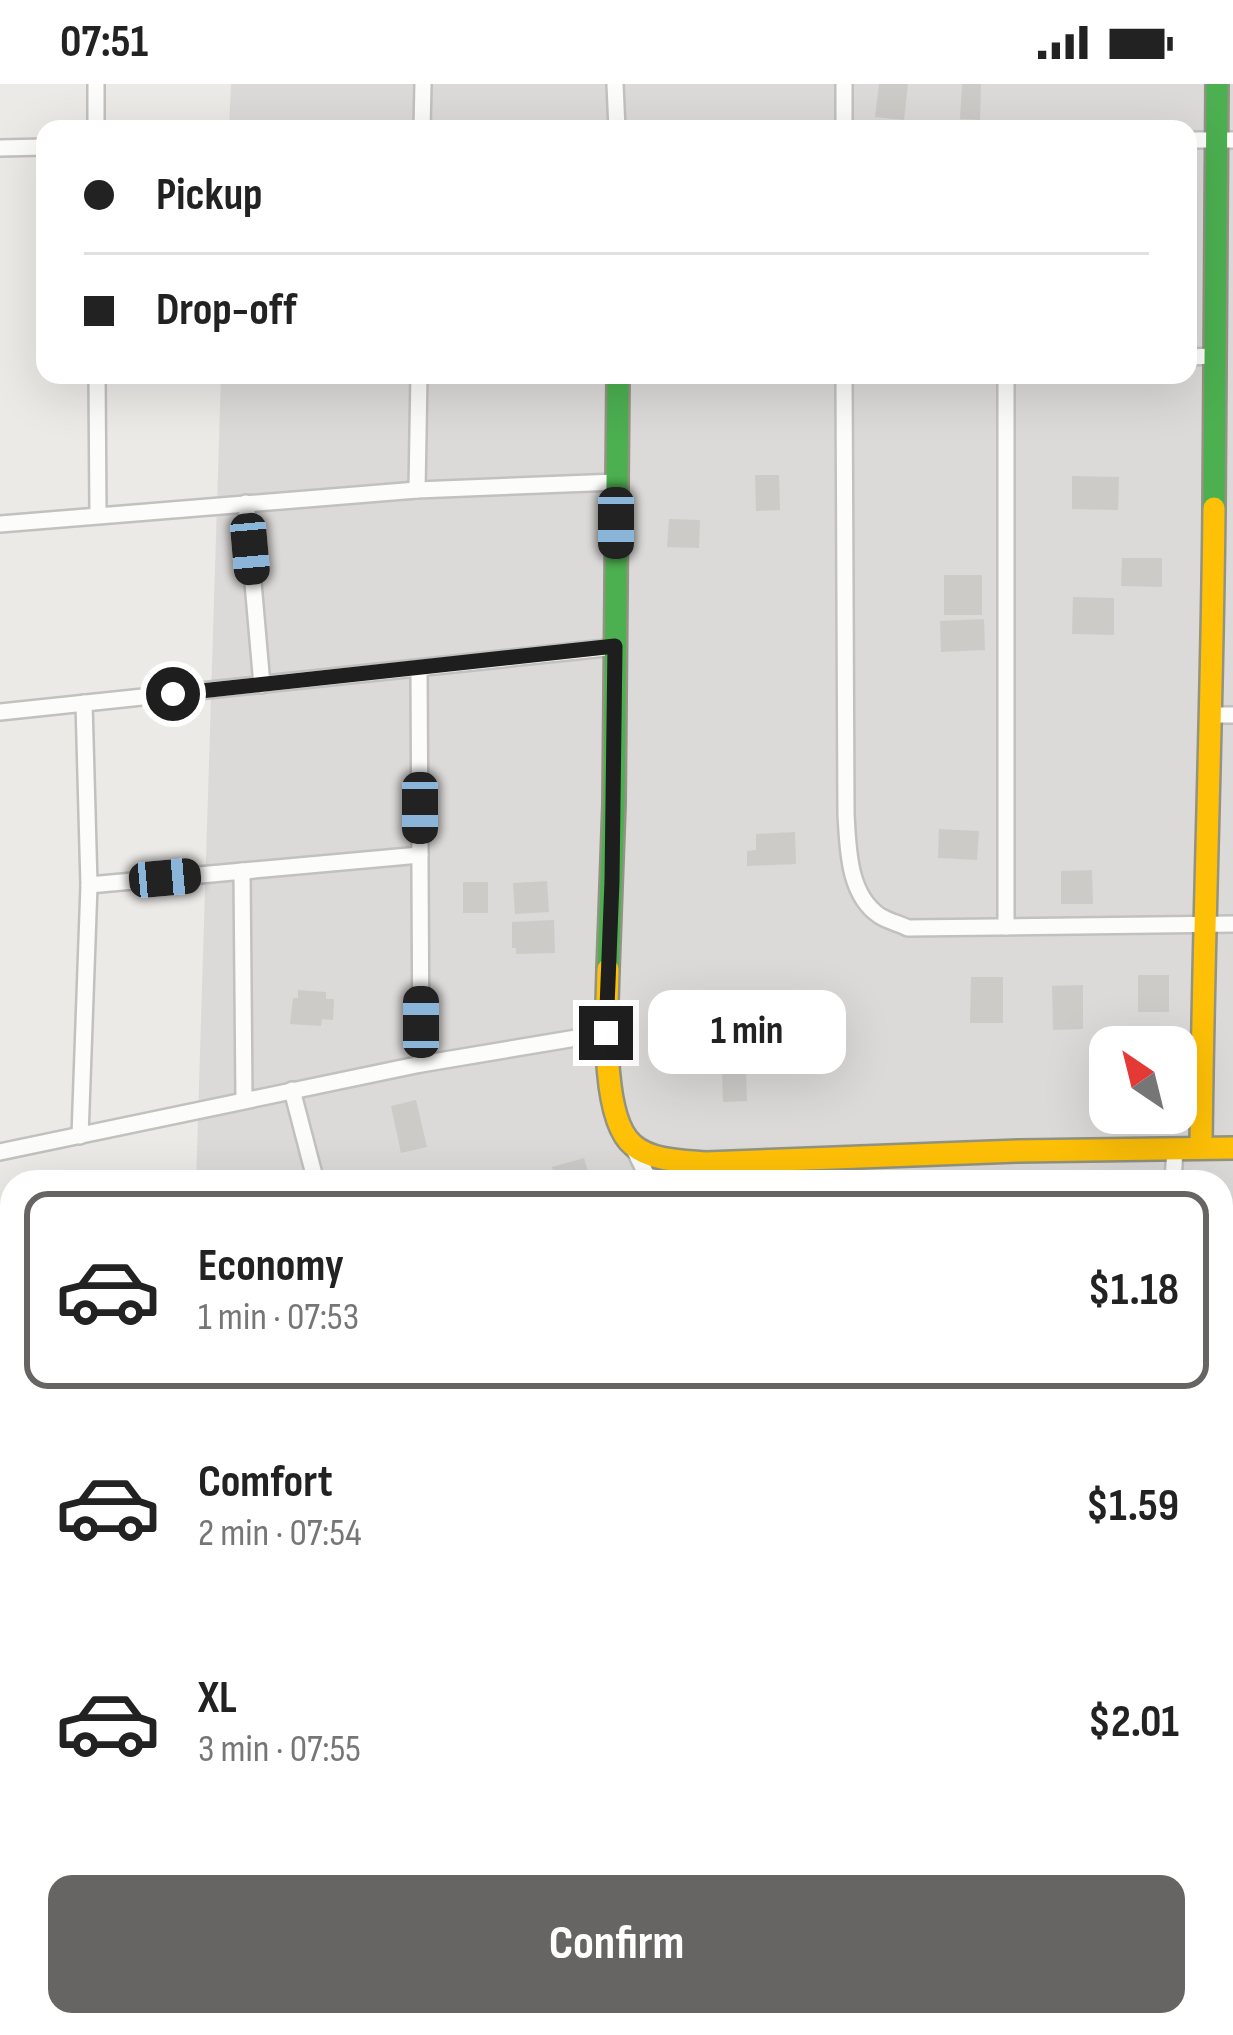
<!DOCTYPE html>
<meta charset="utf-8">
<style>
:root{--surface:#fff;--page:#f6f6f6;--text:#222;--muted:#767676;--line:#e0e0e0;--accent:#666564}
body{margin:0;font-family:"Sofia Sans Condensed",sans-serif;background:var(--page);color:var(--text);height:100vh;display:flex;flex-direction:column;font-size:45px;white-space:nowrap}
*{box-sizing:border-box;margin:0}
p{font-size:39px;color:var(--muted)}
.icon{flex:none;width:66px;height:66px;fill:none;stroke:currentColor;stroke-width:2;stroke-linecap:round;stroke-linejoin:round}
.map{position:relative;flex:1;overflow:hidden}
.details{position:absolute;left:0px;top:1086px;width:1233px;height:867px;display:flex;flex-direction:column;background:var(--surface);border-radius:36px 36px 0 0;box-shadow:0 12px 48px #0002}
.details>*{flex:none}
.hud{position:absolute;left:36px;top:36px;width:1161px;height:264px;border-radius:24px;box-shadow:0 12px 48px #0002;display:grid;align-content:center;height:264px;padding:0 48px;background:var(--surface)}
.needle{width:78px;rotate:325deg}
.buttons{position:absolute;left:1089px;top:942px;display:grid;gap:24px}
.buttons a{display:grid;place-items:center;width:108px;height:108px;border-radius:24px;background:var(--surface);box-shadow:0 12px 48px #0002;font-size:60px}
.end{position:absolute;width:54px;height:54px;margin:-27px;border:15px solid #1e1e1e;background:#fff;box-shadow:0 0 0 6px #fff}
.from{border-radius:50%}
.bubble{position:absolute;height:84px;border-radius:24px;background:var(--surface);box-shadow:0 12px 48px #0002;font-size:39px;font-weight:700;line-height:84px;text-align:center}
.car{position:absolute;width:36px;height:72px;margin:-36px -18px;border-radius:15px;box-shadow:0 0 9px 3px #0007;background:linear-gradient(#222 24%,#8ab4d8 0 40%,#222 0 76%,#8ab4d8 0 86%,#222 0)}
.hud b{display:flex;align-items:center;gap:42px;height:114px;font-size:45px}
.hud b+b{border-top:3px solid var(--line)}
.hud i{width:30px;height:30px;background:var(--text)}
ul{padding:21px 0 0;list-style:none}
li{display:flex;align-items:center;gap:36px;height:198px;margin:0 24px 18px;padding:0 24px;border:6px solid transparent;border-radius:24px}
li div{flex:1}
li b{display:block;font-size:45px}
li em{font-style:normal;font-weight:700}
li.selected{border-color:var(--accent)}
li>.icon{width:108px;height:108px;stroke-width:1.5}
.button{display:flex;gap:24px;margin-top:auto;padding:24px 48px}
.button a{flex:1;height:138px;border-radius:24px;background:var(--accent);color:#fff;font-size:48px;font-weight:700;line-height:138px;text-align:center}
.status{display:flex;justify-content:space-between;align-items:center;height:84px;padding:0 60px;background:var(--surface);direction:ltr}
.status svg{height:33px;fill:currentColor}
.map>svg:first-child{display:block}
.residential{fill:#dbdad8;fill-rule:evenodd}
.building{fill:#cdcbc8}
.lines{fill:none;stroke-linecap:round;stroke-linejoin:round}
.street-casing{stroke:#c2c1bf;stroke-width:20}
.fast-casing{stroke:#939381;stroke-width:26}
.slow-casing{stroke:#939381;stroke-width:26}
.street{stroke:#fcfcfb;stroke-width:15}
.fast{stroke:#4caf50;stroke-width:21}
.slow{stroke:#ffc107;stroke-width:21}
.route{stroke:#1e1e1e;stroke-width:15}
</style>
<div class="status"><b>07:51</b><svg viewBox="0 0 49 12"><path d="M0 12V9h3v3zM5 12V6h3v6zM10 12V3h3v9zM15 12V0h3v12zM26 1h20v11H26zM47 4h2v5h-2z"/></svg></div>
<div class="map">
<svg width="1233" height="1951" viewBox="0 0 1233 1951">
<rect width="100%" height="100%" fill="#eceae7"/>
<path class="residential" d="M231,0H1233V1313L1221,1312V1098H196L221,291H1188V45H229ZM1110,963H1176V1029H1110Z"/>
<g class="building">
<path d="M879,0H908L904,36L875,33Z"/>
<path d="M962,0H981L980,36L960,35Z"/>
<path d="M755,391H779L780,426L756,427Z"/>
<path d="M1072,392L1119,393L1118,426L1072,425Z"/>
<path d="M669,435L700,436L699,464L667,463Z"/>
<path d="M1122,474H1162V503L1121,502Z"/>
<rect x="944" y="491" width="38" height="40"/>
<path d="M1073,513L1114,514V551L1072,550Z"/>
<path d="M984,535L985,566L941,568L940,537Z"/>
<path d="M939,745L979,747L977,776L938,774Z"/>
<path d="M795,748L796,780L747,782V767L756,766V750Z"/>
<path d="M1092,786L1093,820H1061V787Z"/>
<path d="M547,797L549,828L515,830L513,799Z"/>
<rect x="463" y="798" width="25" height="31"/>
<path d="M554,836L555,869L516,870V864H512V838Z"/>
<rect x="1138" y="891" width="31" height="37"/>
<path d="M971,893H1003V939H970Z"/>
<path d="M1083,901V945L1053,946L1052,902Z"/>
<path d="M298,906L326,908V915H334L333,936L322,935L321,942L290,940L293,914H298Z"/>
<path d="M746,986L747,1017L723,1018L722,987Z"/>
<path d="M416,1016L427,1063L401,1069L391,1022Z"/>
<path d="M584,1074L591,1098H556L552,1083Z"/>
</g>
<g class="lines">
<g class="street-casing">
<g id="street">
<path d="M96,0V45"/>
<path d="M615,0L617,45"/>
<path d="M422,45L423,0"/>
<path d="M844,45V0"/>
<path d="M1188,56H1233"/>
<path d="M0,64L45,63"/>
<path d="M1188,273L1214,272"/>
<path d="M97,291L98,431"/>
<path d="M844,291L846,730C848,764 848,811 880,832C888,837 900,840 908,844L1233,840"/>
<path d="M1006,291V843"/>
<path d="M417,406L419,291"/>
<path d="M246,419L262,601"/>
<path d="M0,440L417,406L616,398"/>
<path d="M419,584L421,980"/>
<path d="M0,628L615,563"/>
<path d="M1212,631H1233"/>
<path d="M242,787L244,1016"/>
<path d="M89,801L420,771"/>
<path d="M292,1006L316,1098"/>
<path d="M80,1052L89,801L84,619"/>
<path d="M632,1061L650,1098"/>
<path d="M0,1068L421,980L606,949"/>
<path d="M1173,1098L1175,1064"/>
<path d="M1221,1264H1233"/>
<path d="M0,1265L12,1262"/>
<path d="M1221,1498H1233"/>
<path d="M1221,1546L1233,1542"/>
<path d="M0,1599L12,1590"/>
<path d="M1221,1718H1233"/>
<path d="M0,1834L12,1825"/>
<path d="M1221,1939L1233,1937"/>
<path d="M708,1941L712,1951"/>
<path d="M924,1941L928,1951"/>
<path d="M148,1951L162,1941"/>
<path d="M465,1951L479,1941"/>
<path d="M1147,1951L1205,1941"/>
</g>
</g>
<g class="fast-casing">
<g id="fast">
<path d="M1214,424L1217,0"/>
<path d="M608,885L614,720L618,291"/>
</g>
</g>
<g class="slow-casing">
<g id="slow">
<path d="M608,885C607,925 600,1034 633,1061C651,1077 683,1077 706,1079L1018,1067L1233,1064"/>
<path d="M1201,1064C1203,851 1212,638 1214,424"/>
</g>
</g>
<use href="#street" class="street"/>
<use href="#fast" class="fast"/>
<use href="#slow" class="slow"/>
</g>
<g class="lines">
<path class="route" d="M173,610L615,562L612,797L606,949"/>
</g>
</svg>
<div class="buttons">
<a><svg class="needle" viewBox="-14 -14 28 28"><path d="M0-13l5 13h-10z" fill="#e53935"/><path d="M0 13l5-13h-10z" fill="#767676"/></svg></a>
</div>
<i class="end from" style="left:173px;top:610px"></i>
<i class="end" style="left:606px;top:949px"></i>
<div class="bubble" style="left:648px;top:906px;width:198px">1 min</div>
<i class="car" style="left:616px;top:439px;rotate:180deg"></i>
<i class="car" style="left:250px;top:465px;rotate:175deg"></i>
<i class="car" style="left:420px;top:724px;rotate:180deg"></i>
<i class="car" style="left:165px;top:794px;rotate:85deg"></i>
<i class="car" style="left:421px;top:938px;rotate:0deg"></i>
<div class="hud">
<b><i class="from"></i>Pickup</b>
<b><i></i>Drop-off</b>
</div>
<section class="details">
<ul>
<li class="selected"><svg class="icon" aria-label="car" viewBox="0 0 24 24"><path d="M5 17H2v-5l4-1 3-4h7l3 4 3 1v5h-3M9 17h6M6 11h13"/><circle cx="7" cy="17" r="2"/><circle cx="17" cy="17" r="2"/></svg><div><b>Economy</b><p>1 min · 07:53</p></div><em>$1.18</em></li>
<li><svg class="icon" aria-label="car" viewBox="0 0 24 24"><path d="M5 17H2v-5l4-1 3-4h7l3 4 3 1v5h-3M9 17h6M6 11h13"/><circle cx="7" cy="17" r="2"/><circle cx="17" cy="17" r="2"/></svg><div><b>Comfort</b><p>2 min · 07:54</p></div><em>$1.59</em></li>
<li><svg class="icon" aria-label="car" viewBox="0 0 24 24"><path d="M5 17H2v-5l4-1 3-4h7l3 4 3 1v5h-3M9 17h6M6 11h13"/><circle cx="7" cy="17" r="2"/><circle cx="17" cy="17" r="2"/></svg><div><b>XL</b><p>3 min · 07:55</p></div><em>$2.01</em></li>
</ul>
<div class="button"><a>Confirm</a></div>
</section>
</div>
